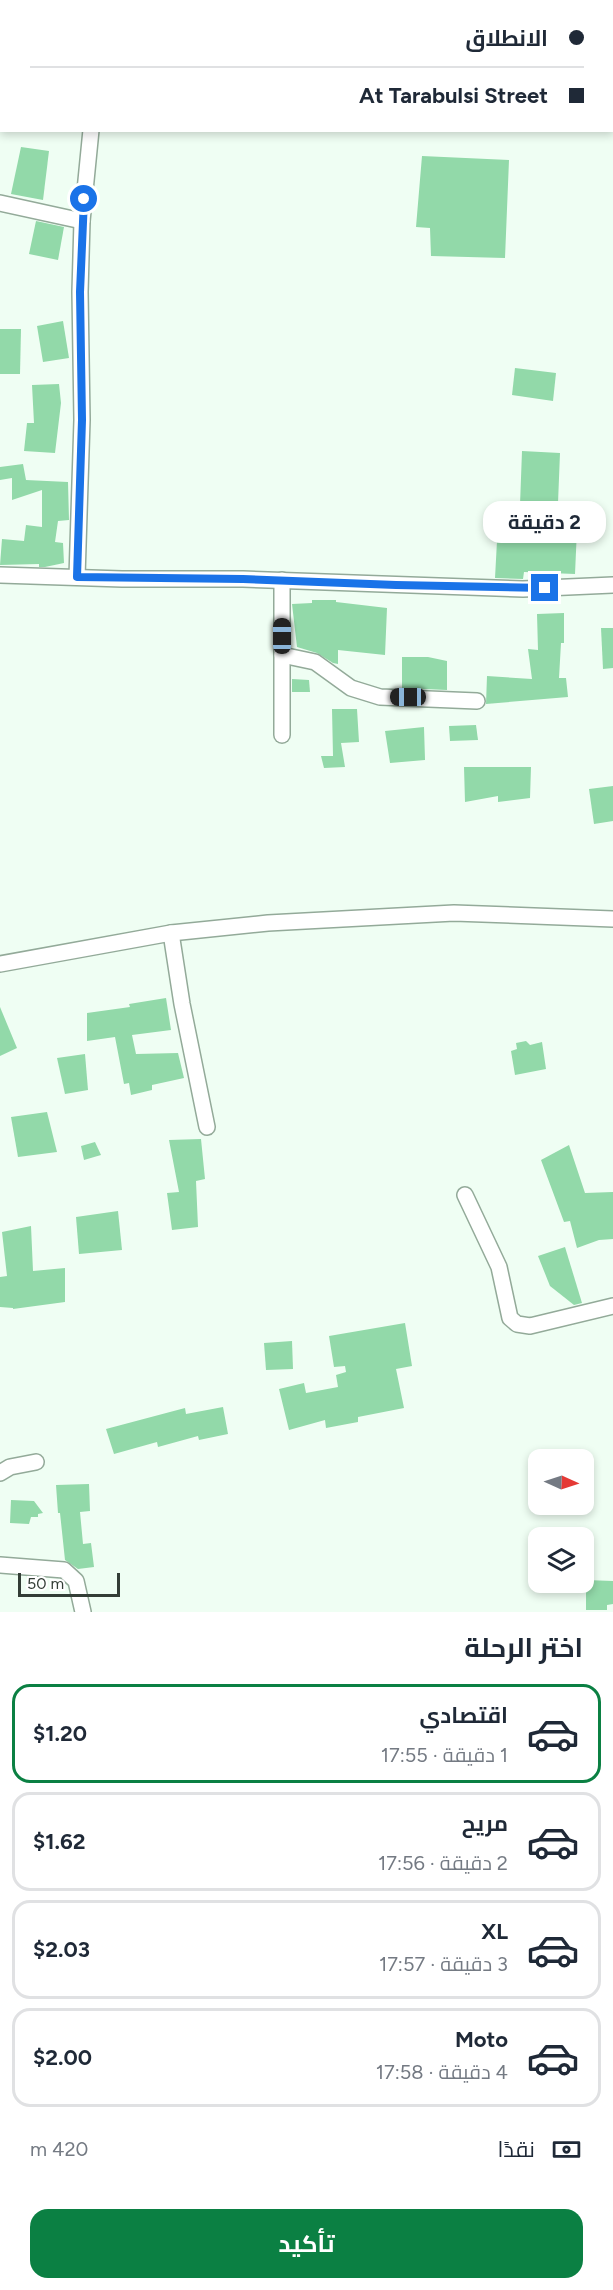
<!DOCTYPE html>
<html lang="ar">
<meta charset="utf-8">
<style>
:root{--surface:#fff;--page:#f6f6f7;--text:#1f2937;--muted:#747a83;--line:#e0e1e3;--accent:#0b8043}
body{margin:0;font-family:Figtree,Cairo,sans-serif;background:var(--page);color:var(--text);direction:rtl;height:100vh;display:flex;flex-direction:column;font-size:22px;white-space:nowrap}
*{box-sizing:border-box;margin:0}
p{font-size:20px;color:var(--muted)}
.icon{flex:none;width:33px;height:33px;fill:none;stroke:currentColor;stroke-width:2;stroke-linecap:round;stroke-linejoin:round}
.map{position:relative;height:1612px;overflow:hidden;direction:ltr}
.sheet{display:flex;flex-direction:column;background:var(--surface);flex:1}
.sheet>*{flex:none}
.hud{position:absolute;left:0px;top:0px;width:614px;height:132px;box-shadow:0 3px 9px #0003;direction:rtl;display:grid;align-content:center;height:132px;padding:0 30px;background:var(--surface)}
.needle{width:39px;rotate:93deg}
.controls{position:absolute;left:528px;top:1449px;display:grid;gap:12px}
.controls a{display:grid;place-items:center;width:66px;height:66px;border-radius:12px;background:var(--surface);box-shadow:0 3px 9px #0003;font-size:30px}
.scale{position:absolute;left:18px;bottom:15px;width:102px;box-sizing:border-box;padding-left:6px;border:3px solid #333d36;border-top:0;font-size:16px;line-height:21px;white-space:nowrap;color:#333d36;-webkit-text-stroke:4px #fff;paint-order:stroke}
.end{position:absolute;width:27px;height:27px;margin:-14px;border:8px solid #1a73e8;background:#fff;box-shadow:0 0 0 3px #fff}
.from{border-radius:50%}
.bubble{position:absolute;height:42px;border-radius:18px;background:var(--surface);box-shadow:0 3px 9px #0003;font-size:20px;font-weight:700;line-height:42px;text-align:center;direction:rtl}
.car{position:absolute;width:18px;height:36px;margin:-18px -9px;border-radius:8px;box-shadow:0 0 4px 2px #0007;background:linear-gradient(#222 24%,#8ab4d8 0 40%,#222 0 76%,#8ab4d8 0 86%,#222 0)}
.hud b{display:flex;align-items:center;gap:21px;height:57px;font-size:22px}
.hud b+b{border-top:2px solid var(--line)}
.hud i{width:15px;height:15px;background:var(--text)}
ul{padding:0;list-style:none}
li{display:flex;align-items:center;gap:18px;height:99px;margin:0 12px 9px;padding:0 18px;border:3px solid var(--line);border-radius:18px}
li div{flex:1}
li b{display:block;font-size:22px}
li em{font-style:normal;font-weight:700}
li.active{border-color:var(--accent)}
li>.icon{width:54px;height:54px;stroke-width:1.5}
h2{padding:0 30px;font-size:27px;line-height:72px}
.pay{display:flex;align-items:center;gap:15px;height:66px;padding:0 30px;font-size:22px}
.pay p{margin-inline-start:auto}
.button{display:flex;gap:12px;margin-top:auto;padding:12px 30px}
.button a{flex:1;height:69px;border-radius:18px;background:var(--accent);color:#fff;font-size:24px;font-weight:700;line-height:69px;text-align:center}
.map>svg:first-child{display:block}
.building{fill:#92d9a9}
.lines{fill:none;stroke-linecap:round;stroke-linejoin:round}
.minor-casing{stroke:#93aa99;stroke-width:18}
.minor{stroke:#fff;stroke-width:15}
.route{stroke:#1a73e8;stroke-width:8}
</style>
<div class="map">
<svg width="613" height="1612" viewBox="0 0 613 1612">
<rect width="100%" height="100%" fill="#effef3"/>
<g class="building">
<path d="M21,147L49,151L43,200L11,194Z"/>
<path d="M422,156L509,160L505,258L431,256L430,228L416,227Z"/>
<path d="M36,221L64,227L58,260L29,254Z"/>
<path d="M63,321L69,358L43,362L37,326Z"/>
<path d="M0,329H21L20,374H0Z"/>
<path d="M515,368L556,373L553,401L512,395Z"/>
<path d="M59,384L61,403L55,453L24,451L27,423H34L32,385Z"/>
<path d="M522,451L560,453L557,528L577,529L575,574L524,572L523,579L495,578L499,504L520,505Z"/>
<path d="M23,464L26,480L68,482L69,520L58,521L55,542L63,543L64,563L45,567H39V564L0,565L2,539L24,541L26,525L42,527V490L12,500V478L0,480V467Z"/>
<path d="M312,600H336V602L387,608L385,655L338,650V664L333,663L317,653L297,647L292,604L312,603Z"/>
<path d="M564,613V643H561L559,678H566L568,697L486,704L487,676L532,679L528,649L538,650L537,614Z"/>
<path d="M601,628H613V668L603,669Z"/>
<path d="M402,657H428L447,661V690L402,688Z"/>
<path d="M292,679L309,680L310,692H292Z"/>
<path d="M332,709H357L359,742L341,743L345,767L324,768L321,756H333Z"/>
<path d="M476,725L478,740L450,741L449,726Z"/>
<path d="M424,727L425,760L390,763L385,731Z"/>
<path d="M464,767H531L530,798L498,802V796L465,802Z"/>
<path d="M613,786V821L594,824L589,789Z"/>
<path d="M166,998L171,1030L132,1035L136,1054L178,1053L184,1078L152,1085V1090L131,1095L129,1083L124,1084L115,1037L87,1041V1013L130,1007L129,1004Z"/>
<path d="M0,1007L17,1048L0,1056Z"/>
<path d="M526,1041L530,1045L542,1042L546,1069L515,1075L511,1051L517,1049L516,1043Z"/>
<path d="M85,1054L88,1090L65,1094L57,1058Z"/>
<path d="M47,1112L57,1152L18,1157L11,1117Z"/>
<path d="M201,1139L205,1179L196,1181L198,1227L172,1230L167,1193L179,1192L169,1140Z"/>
<path d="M95,1142L101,1155L84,1160L81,1146Z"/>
<path d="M569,1145L585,1193L613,1192V1239L599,1240L577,1248L570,1221L564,1222L541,1160Z"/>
<path d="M118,1211L122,1250L79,1254L76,1217Z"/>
<path d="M31,1226L33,1271L65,1268V1302L13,1309V1308L0,1307V1277L7,1276L2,1232Z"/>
<path d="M565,1247L582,1303L574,1305L550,1286L538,1256Z"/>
<path d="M405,1323L412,1366L396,1369L404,1408L358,1417V1422L326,1428L325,1420L289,1430L279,1389L304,1383L306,1393L338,1387L336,1375L346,1372L345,1366L334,1367L329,1336Z"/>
<path d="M292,1341L293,1369L266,1370L264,1343Z"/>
<path d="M223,1407L228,1434L199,1440L198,1436L158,1447L157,1442L114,1454L106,1429L185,1408L186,1414Z"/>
<path d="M89,1484L90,1511L80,1512L83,1544L91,1543L94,1567L78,1569L65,1560L60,1513H58L56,1485Z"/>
<path d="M11,1500L34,1501L43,1513L38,1514V1517H31L29,1524L10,1523Z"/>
<path d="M586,1580L613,1581V1604L607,1605V1610H586Z"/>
</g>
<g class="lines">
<g class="minor-casing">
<g id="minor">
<path d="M612,10H613"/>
<path d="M0,62H2"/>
<path d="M0,203L82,221"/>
<path d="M0,575L122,579H243L523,589L613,585"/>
<path d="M77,577L82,420L80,292L82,221L91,130"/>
<path d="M282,655L315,662L351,688L380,697L477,701"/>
<path d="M282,735V580"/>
<path d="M171,933L182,1004L207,1127"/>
<path d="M0,964L171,933L268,923L454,913L613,919"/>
<path d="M465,1195L499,1267L510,1318L517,1324L530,1326L613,1306"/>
<path d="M0,1473L10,1467L36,1462"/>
<path d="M0,1565L64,1570L76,1581L83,1612"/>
</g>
</g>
<use href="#minor" class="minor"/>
</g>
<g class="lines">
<path class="route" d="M84,199L80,292L82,420L77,577L243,579L396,585L545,588"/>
</g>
</svg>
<div class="controls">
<a><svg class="needle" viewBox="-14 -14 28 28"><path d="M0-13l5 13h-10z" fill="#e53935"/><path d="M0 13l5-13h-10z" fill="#747a83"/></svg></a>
<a><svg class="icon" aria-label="layers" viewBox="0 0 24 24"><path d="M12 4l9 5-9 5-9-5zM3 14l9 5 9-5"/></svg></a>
</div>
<div class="scale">50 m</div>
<i class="end from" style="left:84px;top:199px"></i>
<i class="end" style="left:545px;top:588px"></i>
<div class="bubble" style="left:483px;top:501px;width:123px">2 دقيقة</div>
<i class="car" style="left:282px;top:636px;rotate:0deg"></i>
<i class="car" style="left:408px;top:697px;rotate:270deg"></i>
<div class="hud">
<b><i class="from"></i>الانطلاق</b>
<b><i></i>At Tarabulsi Street</b>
</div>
</div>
<section class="sheet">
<h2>اختر الرحلة</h2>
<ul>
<li class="active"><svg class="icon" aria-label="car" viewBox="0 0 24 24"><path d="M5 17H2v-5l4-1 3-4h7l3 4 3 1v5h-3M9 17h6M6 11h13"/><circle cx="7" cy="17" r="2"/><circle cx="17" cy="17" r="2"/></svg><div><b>اقتصادي</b><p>1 دقيقة · 17:55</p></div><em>$1.20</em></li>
<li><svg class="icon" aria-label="car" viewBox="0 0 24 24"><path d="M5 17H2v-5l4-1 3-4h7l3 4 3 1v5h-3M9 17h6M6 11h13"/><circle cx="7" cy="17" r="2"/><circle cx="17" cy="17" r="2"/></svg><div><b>مريح</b><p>2 دقيقة · 17:56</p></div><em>$1.62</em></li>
<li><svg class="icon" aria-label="car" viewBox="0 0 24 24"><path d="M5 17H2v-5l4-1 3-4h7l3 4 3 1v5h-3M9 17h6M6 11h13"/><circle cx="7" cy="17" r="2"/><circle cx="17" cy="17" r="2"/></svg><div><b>XL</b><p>3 دقيقة · 17:57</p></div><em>$2.03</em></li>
<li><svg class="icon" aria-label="car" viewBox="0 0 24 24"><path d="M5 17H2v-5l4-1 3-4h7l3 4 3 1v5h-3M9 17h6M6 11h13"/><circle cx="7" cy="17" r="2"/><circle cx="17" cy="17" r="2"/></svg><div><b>Moto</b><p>4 دقيقة · 17:58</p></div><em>$2.00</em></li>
</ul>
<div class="pay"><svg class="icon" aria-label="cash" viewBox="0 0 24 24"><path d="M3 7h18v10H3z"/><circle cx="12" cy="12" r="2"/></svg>نقدًا<p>420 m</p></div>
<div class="button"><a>تأكيد</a></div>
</section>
